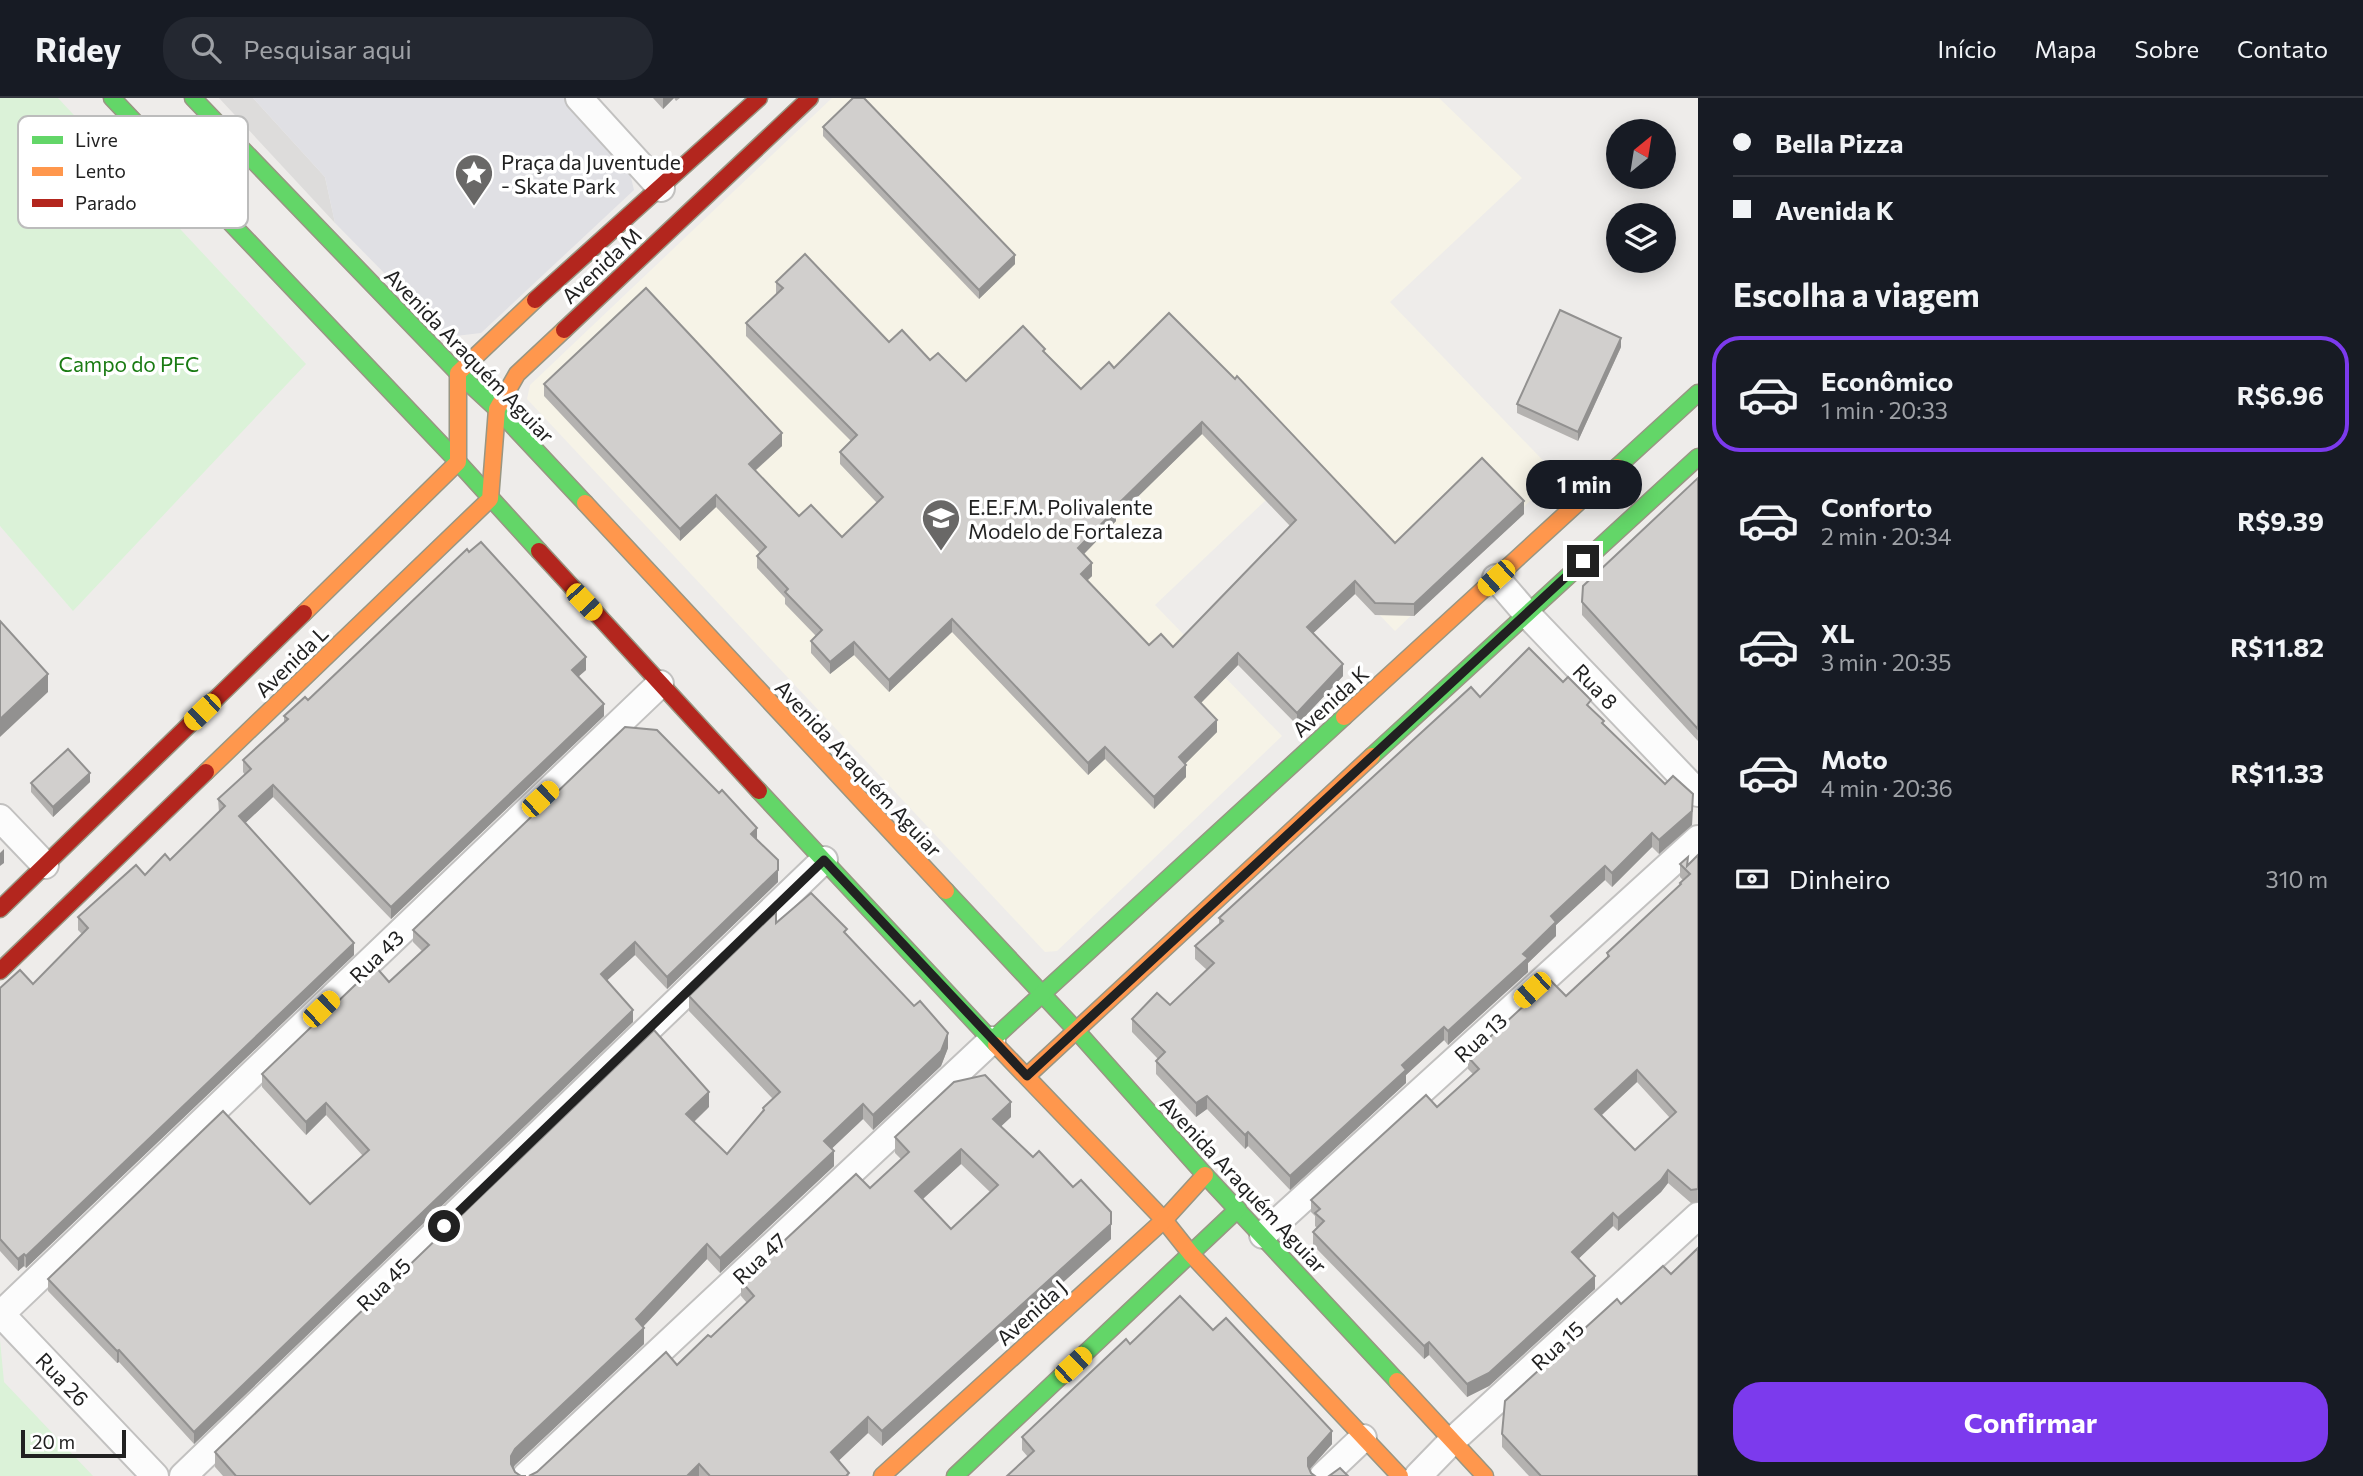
<!DOCTYPE html>
<html lang="pt">
<meta charset="utf-8">
<style>
:root{--surface:#171b24;--page:#242831;--text:#f1f3f6;--muted:#9ea1a6;--line:#363941;--accent:#7c3aed}
body{margin:0;font-family:Commissioner,sans-serif;background:var(--page);color:var(--text);height:100vh;display:flex;flex-direction:column;font-size:26px;white-space:nowrap}
*{box-sizing:border-box;margin:0}
p{font-size:23px;color:var(--muted)}
.icon{flex:none;width:38px;height:38px;fill:none;stroke:currentColor;stroke-width:2;stroke-linecap:round;stroke-linejoin:round}
.map{position:relative;flex:1;overflow:hidden}
.details{display:flex;flex-direction:column;background:var(--surface);width:665px}
.details>*{flex:none}
.hud{display:grid;align-content:center;height:154px;padding:0 35px;background:var(--surface)}
.needle{width:46px;rotate:30deg}
.buttons{position:absolute;left:1606px;top:21px;display:grid;gap:14px}
.buttons a{display:grid;place-items:center;width:70px;height:70px;border-radius:50%;background:var(--surface);box-shadow:0 4px 18px #0003;font-size:35px}
.scale{position:absolute;left:21px;bottom:18px;width:105px;box-sizing:border-box;padding-left:7px;border:4px solid #212121;border-top:0;font-size:19px;line-height:24px;white-space:nowrap;color:#212121;-webkit-text-stroke:5px #fff;paint-order:stroke}
.end{position:absolute;width:32px;height:32px;margin:-16px;border:9px solid #212121;background:#fff;box-shadow:0 0 0 4px #fff}
.from{border-radius:50%}
.bubble{position:absolute;height:49px;border-radius:24px;background:var(--surface);box-shadow:0 4px 18px #0003;font-size:23px;font-weight:700;line-height:49px;text-align:center}
.car{position:absolute;width:21px;height:42px;margin:-21px -10px;border-radius:9px;box-shadow:0 0 5px 2px #0007;background:linear-gradient(#f5c518 24%,#345 0 40%,#f5c518 0 76%,#345 0 86%,#f5c518 0)}
.hud b{display:flex;align-items:center;gap:24px;height:66px;font-size:26px}
.hud b+b{border-top:2px solid var(--line)}
.hud i{width:18px;height:18px;background:var(--text)}
ul{padding:0;list-style:none}
li{display:flex;align-items:center;gap:21px;height:116px;margin:0 14px 10px;padding:0 21px;border:4px solid transparent;border-radius:28px}
li div{flex:1}
li b{display:block;font-size:26px}
li em{font-style:normal;font-weight:700}
li.active{border-color:var(--accent)}
li>.icon{width:63px;height:63px;stroke-width:1.5}
h2{padding:0 35px;font-size:32px;line-height:84px}
.pay{display:flex;align-items:center;gap:18px;height:77px;padding:0 35px;font-size:26px}
.pay p{margin-inline-start:auto}
.primary-button{display:flex;gap:14px;margin-top:auto;padding:14px 35px}
.primary-button a{flex:1;height:80px;border-radius:28px;background:var(--accent);color:#fff;font-size:28px;font-weight:700;line-height:80px;text-align:center}
header{display:flex;align-items:center;gap:42px;box-sizing:border-box;height:98px;padding:0 35px;background:var(--surface);border-bottom:2px solid var(--line)}
header strong{font-size:33px}
nav{display:flex;gap:38px;margin-inline-start:auto;font-size:24px}
.search{width:490px;height:63px;background:var(--page);display:flex;align-items:center;gap:18px;box-sizing:border-box;padding:0 24px;border-radius:28px;color:var(--muted);font-size:26px}
main{display:flex;flex:1;min-height:0}
.map>svg:first-child{display:block}
.education{fill:#f6f3e7}
.religious{fill:#dddcdb}
.park{fill:#dbf2d8}
.plaza{fill:#e0e0e4}
.lines{fill:none;stroke-linecap:round;stroke-linejoin:round}
.street-casing{stroke:#c2c1c0;stroke-width:30}
.fast-casing{stroke:#989683;stroke-width:19}
.slow-casing{stroke:#989683;stroke-width:19}
.jam-casing{stroke:#989683;stroke-width:19}
.street{stroke:#fcfcfc;stroke-width:26}
.fast{stroke:#63d668;stroke-width:16}
.slow{stroke:#ff974d;stroke-width:16}
.jam{stroke:#b3261e;stroke-width:16}
.wall{fill:#b4b2b0;fill-rule:evenodd}
.shaded-wall{fill:#929190}
.building{fill:#d1cfcd;stroke:#929190;stroke-width:2;fill-rule:evenodd}
.route{stroke:#212121;stroke-width:9}
.labels{text-anchor:middle;dominant-baseline:central;stroke-width:7;stroke-linejoin:round;paint-order:stroke}
.poi-label{font-size:21px;fill:#212121;stroke:#fff;text-anchor:start}
.street-label{font-size:21px;fill:#212121;stroke:#fff}
.park-label{font-size:21px;fill:#1a7b13;stroke:#fff}
.key{fill:#fff;stroke:#bcbcbc;stroke-width:2}
.key-label{font-size:19px;fill:#212121}
</style>
<header>
<strong>Ridey</strong>
<div class="search"><svg class="icon" aria-label="search" viewBox="0 0 24 24"><circle cx="10" cy="10" r="6"/><path d="M15 15l6 6"/></svg>Pesquisar aqui</div>
<nav><a>Início</a><a>Mapa</a><a>Sobre</a><a>Contato</a></nav>
</header>
<main>
<div class="map">
<svg width="1698" height="1378" viewBox="0 0 1698 1378">
<rect width="100%" height="100%" fill="#eeecea"/>
<path class="education" d="M832,0H1439L1522,80L1390,204L1557,377L1395,533L1267,401L1155,507L1282,638L1057,853L1045,854L527,301L530,287Z"/>
<path class="religious" d="M219,0H253L325,79L335,125Z"/>
<g class="park">
<path d="M0,0H58L306,266L73,513L0,428Z"/>
<path d="M0,1242L4,1284L93,1378H0Z"/>
</g>
<path class="plaza" d="M253,0H569L627,63L634,92L481,235L447,239L335,125L325,79Z"/>
<g class="lines">
<g class="street-casing">
<g id="street">
<path d="M579,0L661,90"/>
<path d="M1496,480L1526,515L1698,695"/>
<path d="M0,720L45,767"/>
<path d="M1263,1137L1698,741"/>
<path d="M0,1215L155,1378"/>
<path d="M1,1216L660,586"/>
<path d="M183,1378L824,762"/>
<path d="M526,1378L992,942"/>
<path d="M1323,1378L1363,1340"/>
<path d="M1418,1378L1452,1343L1698,1118"/>
</g>
</g>
<g class="fast-casing">
<g id="fast">
<path d="M112,0L458,364L539,453"/>
<path d="M193,0L458,275L497,311L585,405"/>
<path d="M1617,369L1698,295"/>
<path d="M1372,658L1698,359"/>
<path d="M759,693L996,947"/>
<path d="M946,793L1075,931L1205,1077L1397,1283"/>
<path d="M992,942L1344,619"/>
<path d="M955,1378L1238,1111"/>
</g>
</g>
<g class="slow-casing">
<g id="slow">
<path d="M585,405L946,793"/>
<path d="M304,515L458,364V275L535,202"/>
<path d="M1344,619L1617,369"/>
<path d="M206,674L490,401L497,311L517,276L564,232"/>
<path d="M996,947L1164,1122L1191,1156L1400,1378"/>
<path d="M1027,978L1372,658"/>
<path d="M1397,1283L1485,1378"/>
<path d="M882,1378L1164,1122L1205,1077"/>
</g>
</g>
<g class="jam-casing">
<g id="jam">
<path d="M535,202L759,0"/>
<path d="M564,232L810,0"/>
<path d="M539,453L759,693"/>
<path d="M0,811L304,515"/>
<path d="M0,873L206,674"/>
</g>
</g>
<use href="#street" class="street"/>
<use href="#fast" class="fast"/>
<use href="#slow" class="slow"/>
<use href="#jam" class="jam"/>
</g>
<g class="wall">
<path d="M653,0H680L676,3L674,0L663,11Z"/>
<path d="M823,29L1015,166L979,201L823,38Z"/>
<path d="M776,184L889,244L930,262L966,283L1045,255L1081,291L1114,270L1169,215L1395,445L1524,416L1414,518L1375,517L1355,496L1313,535L1343,578L1297,627L1238,567L1201,605L1217,634L1185,666L1186,679L1154,711L1105,661L1088,677L952,534L889,594L854,557L830,576L811,555V543L816,538L785,506V500L757,470V458L760,455L716,409L680,443L544,298V286L782,348L755,373L799,418L842,439L877,405L840,366V354L851,343L746,238V225L776,196ZM1202,336L1290,428L1173,549L1149,547L1087,483L1092,478L1084,456L1116,423V420Z"/>
<path d="M1621,249L1578,343L1517,315V306Z"/>
<path d="M1698,380V643L1582,517V504Z"/>
<path d="M586,572L578,579L604,618L391,821L273,699L245,725L354,857L26,1170L24,1168L18,1173L0,1153V890L33,886L82,836L78,832V819L170,762L219,714L218,701L245,677L243,674V662L284,624V618L308,602Z"/>
<path d="M1563,584L1591,610L1604,626L1665,686L1693,710L1692,727L1659,756L1652,749L1612,789L1605,782L1556,827V838L1528,865V874L1448,947L1444,942L1406,977V985L1290,1092L1248,1048L1245,1051L1207,1011L1196,1019L1156,976V963L1158,961L1132,934V921L1170,907L1207,872L1195,861V848L1219,826V820L1480,599Z"/>
<path d="M90,684L53,719L31,694V685Z"/>
<path d="M757,742L778,784L667,891L635,857L607,882L633,924L194,1346L119,1264L117,1265L48,1193V1181L310,1106L363,1058L326,1017L306,1037L262,989V976L389,884L422,853L413,844V832Z"/>
<path d="M1698,757V1104L1691,1105L1668,1085L1661,1094L1618,1133L1613,1128L1578,1161L1595,1191L1489,1288L1467,1299L1429,1257L1424,1261L1313,1147V1134L1317,1130L1315,1128V1118L1311,1114V1102L1437,1009L1473,976L1468,971V959L1566,898L1607,859V855L1680,787V785L1683,782L1680,779V766L1688,767ZM1637,984L1670,1020L1635,1052L1602,1017Z"/>
<path d="M776,825L847,837L914,908L948,950L941,968L873,1032L863,1021L831,1051L834,1068L720,1175L707,1161L643,1229L644,1246L515,1367L513,1370L515,1374L521,1378H526H223L215,1369V1354L709,1009L694,1024L727,1056L763,1014V1010L773,1001L689,913V898Z"/>
<path d="M1011,1019L1001,1028L1111,1141L882,1348L868,1335L838,1363L849,1378H529L537,1374L677,1267L711,1239L747,1205L741,1198V1183L870,1090L901,1061L895,1055V1039ZM961,1066L990,1094L951,1131L923,1101Z"/>
<path d="M1671,1176L1698,1378H1529L1502,1349V1336L1621,1206Z"/>
<path d="M1213,1232L1332,1346L1309,1372L1311,1375L1028,1359L1022,1352V1339L1130,1246Z"/>
</g>
<g class="shaded-wall">
<path d="M663,0H674L663,11Z"/>
<path d="M1015,157V166L979,201V192Z"/>
<path d="M1621,240V249L1578,343V334Z"/>
<path d="M1202,324V336L1116,420V423L1078,462V450L1114,410Z"/>
<path d="M782,335V348L749,378V366Z"/>
<path d="M716,397V409L680,443V431Z"/>
<path d="M1524,403V416L1414,518V506Z"/>
<path d="M1092,465V478L1081,488V476Z"/>
<path d="M1355,483V496L1307,541V529Z"/>
<path d="M952,521V534L889,594V582Z"/>
<path d="M854,544V557L830,576V564Z"/>
<path d="M1238,555V567L1195,611V599Z"/>
<path d="M586,559V572L572,584V572Z"/>
<path d="M1343,566V578L1297,627V615Z"/>
<path d="M48,576V594L0,639V621Z"/>
<path d="M604,606V618L391,821V809Z"/>
<path d="M1217,622V634L1179,672V659Z"/>
<path d="M1105,649V661L1088,677V665Z"/>
<path d="M1186,667V679L1154,711V699Z"/>
<path d="M90,675V684L53,719V709Z"/>
<path d="M273,687V699L239,731V718Z"/>
<path d="M1693,696L1692,727L1659,756V742Z"/>
<path d="M757,730V742L751,736Z"/>
<path d="M1652,735V749L1612,789V775Z"/>
<path d="M4,751V765L0,768V755Z"/>
<path d="M778,762V784L667,891V879Z"/>
<path d="M1605,768V782L1556,827V838L1528,865V874L1448,947V933L1523,856L1551,818Z"/>
<path d="M635,844V857L601,888V876Z"/>
<path d="M354,845V857L26,1170V1158Z"/>
<path d="M633,912V924L194,1346V1334Z"/>
<path d="M1444,929V942L1406,977V985L1290,1092V1078L1402,967Z"/>
<path d="M948,935V950L941,968L873,1032V1017Z"/>
<path d="M1637,972V984L1595,1023V1011Z"/>
<path d="M709,994V1009L686,1031V1016Z"/>
<path d="M1207,998V1011L1196,1019V1005Z"/>
<path d="M1011,1004V1019L993,1036V1021Z"/>
<path d="M326,1005V1017L306,1037V1024Z"/>
<path d="M863,1006V1021L824,1058V1043Z"/>
<path d="M1248,1034V1048L1245,1051V1037Z"/>
<path d="M961,1051V1066L915,1108V1093Z"/>
<path d="M834,1053V1068L720,1175V1160Z"/>
<path d="M1668,1072V1085L1661,1094L1618,1133V1120Z"/>
<path d="M1111,1114V1141L882,1348V1333Z"/>
<path d="M1613,1115V1128L1572,1167V1154Z"/>
<path d="M707,1146V1161L636,1236V1221Z"/>
<path d="M24,1156V1168L18,1173V1161Z"/>
<path d="M1595,1178V1191L1489,1288L1467,1299V1286Z"/>
<path d="M644,1230V1246L515,1367L511,1373V1378V1358L515,1351Z"/>
<path d="M1429,1244V1257L1424,1261V1248Z"/>
<path d="M119,1252V1264L117,1265V1253Z"/>
<path d="M868,1319V1335L831,1370V1354Z"/>
<path d="M1332,1333V1346L1308,1373V1378V1360Z"/>
<path d="M699,1366V1378H687Z"/>
</g>
<g class="building">
<path d="M853,0H864L1015,157L979,192L823,29Z"/>
<path d="M805,156L889,244L902,232L930,262L938,255L966,283L1023,228L1045,251L1043,253L1081,291L1109,264L1114,270L1169,215L1235,281L1237,278L1395,445L1482,360L1524,403L1414,506L1375,505L1355,483L1307,529L1343,566L1297,615L1238,555L1195,599L1217,622L1179,659L1186,667L1154,699L1105,649L1088,665L952,521L889,582L854,544L830,564L811,543L822,532L785,494L788,491L757,458L766,449L716,397L680,431L544,286L646,190L782,335L749,366L799,418L811,407L842,439L883,399L840,354L857,337L746,225L783,190L776,184ZM1202,324L1296,422L1173,549L1161,536L1149,547L1081,476L1092,465L1078,450L1116,411L1114,410Z"/>
<path d="M1560,212L1621,240L1578,334L1517,306Z"/>
<path d="M1698,380V631L1582,504L1583,488Z"/>
<path d="M481,444L586,559L572,572L604,606L391,809L273,687L239,718L354,845L26,1158L24,1156L18,1161L0,1141V890L20,872L33,886L88,830L78,819L136,767L145,777L165,756L170,762L225,708L218,701L251,671L243,662L288,621L284,618L305,599L308,602L467,451L469,454Z"/>
<path d="M0,523L48,576L0,621Z"/>
<path d="M1529,550L1563,584L1568,579L1591,602L1587,607L1604,623L1602,625L1665,686L1673,678L1693,696L1692,713L1659,742L1652,735L1612,775L1605,768L1551,818L1556,824L1523,856L1528,860L1448,933L1444,929L1402,967L1406,972L1290,1078L1248,1034L1245,1037L1207,998L1196,1005L1156,963L1165,954L1132,921L1157,895L1170,907L1214,865L1195,848L1223,823L1219,820L1471,589L1480,599Z"/>
<path d="M625,629L657,632L719,695L722,692L757,730L751,736L778,762V772L667,879L635,844L601,876L633,912L194,1334L119,1252L117,1253L48,1181L223,1013L310,1106L369,1052L326,1005L306,1024L262,976L375,868L389,884L429,847L413,832Z"/>
<path d="M68,651L90,675L53,709L31,685Z"/>
<path d="M1698,757V1091L1691,1092L1668,1072L1661,1082L1618,1120L1613,1115L1572,1154L1595,1178L1489,1275L1467,1286L1429,1244L1424,1248L1313,1134L1324,1123L1315,1115L1320,1111L1311,1102L1426,997L1437,1009L1479,971L1468,959L1551,883L1566,898L1609,858L1607,855L1681,786L1680,785L1690,776L1680,766L1688,759L1687,768ZM1637,972L1676,1014L1635,1052L1595,1011Z"/>
<path d="M811,795L847,831L844,834L914,908L920,903L948,935L941,953L873,1017L863,1006L824,1043L834,1053L720,1160L707,1146L636,1221L644,1230L515,1351L511,1358V1366L515,1374L521,1378H526H236L215,1354L654,932L709,994L686,1016L727,1056L764,1012L763,1010L780,994L689,898L776,814V825Z"/>
<path d="M985,977L1011,1004L993,1021L1033,1059L1039,1053L1073,1089L1081,1082L1111,1114V1126L882,1333L868,1319L831,1354L849,1375L846,1378H710L699,1366L687,1378H529L537,1374L666,1254L677,1267L708,1237L711,1239L754,1198L741,1183L856,1076L870,1090L909,1054L895,1039L954,984ZM961,1051L998,1087L951,1131L915,1093Z"/>
<path d="M1698,1150V1378H1541L1502,1336L1505,1303L1617,1201L1621,1206L1663,1168L1671,1176Z"/>
<path d="M1180,1198L1213,1232L1226,1220L1332,1333L1308,1360V1368L1311,1375L1315,1378H1007L1034,1353L1022,1339L1126,1241L1130,1246Z"/>
<path d="M1340,1370L1348,1378H1329Z"/>
</g>
<g class="lines">
<path class="route" d="M444,1128L824,762L1027,978L1583,463"/>
</g>
<defs>
<g id="sight-pin" transform="scale(2.0125)"><path d="M0 17L-7.5 6A9.5 9.5 0 1 1 7.5 6Z" fill="#696867" stroke="#fff"/><path d="M0-6L1.8-2.2L6-1.7L2.9 1.2L3.7 5.4L0 3.3L-3.7 5.4L-2.9 1.2L-6-1.7L-1.8-2.2Z" fill="#fff"/></g>
<g id="school-pin" transform="scale(2.0125)"><path d="M0 17L-7.5 6A9.5 9.5 0 1 1 7.5 6Z" fill="#696867" stroke="#fff"/><path d="M0-5L7-2L0 1L-7-2ZM-4 1L0 2.5L4 1V4Q0 6-4 4Z" fill="#fff"/></g>
</defs>
<g fill-rule="evenodd">
<use href="#sight-pin" x="474" y="75"/>
<use href="#school-pin" x="941" y="420"/>
</g>
<g class="labels">
<g class="poi-label">
<text x="501" y="63">Praça da Juventude<tspan x="501" dy="24">- Skate Park</tspan></text>
<text x="968" y="408">E.E.F.M. Polivalente<tspan x="968" dy="24">Modelo de Fortaleza</tspan></text>
</g>
<g class="street-label">
<text transform="translate(601 167) rotate(-43)">Avenida M</text>
<text transform="translate(470 257) rotate(46)">Avenida Araquém Aguiar</text>
<text transform="translate(291 563) rotate(-44)">Avenida L</text>
<text transform="translate(1596 588) rotate(46)">Rua 8</text>
<text transform="translate(1330 603) rotate(-42)">Avenida K</text>
<text transform="translate(859 670) rotate(47)">Avenida Araquém Aguiar</text>
<text transform="translate(376 858) rotate(-44)">Rua 43</text>
<text transform="translate(1480 939) rotate(-42)">Rua 13</text>
<text transform="translate(1244 1086) rotate(47)">Avenida Araquém Aguiar</text>
<text transform="translate(759 1160) rotate(-43)">Rua 47</text>
<text transform="translate(383 1186) rotate(-44)">Rua 45</text>
<text transform="translate(1031 1214) rotate(-42)">Avenida J</text>
<text transform="translate(1557 1247) rotate(-42)">Rua 15</text>
<text transform="translate(63 1281) rotate(46)">Rua 26</text>
</g>
<g class="park-label">
<text x="129" y="265">Campo do PFC</text>
</g>
</g>
<rect x="18" y="18" width="230" height="112" rx="10" class="key"/>
<rect x="32" y="38" width="31" height="8" fill="#63d668"/>
<rect x="32" y="69" width="31" height="9" fill="#ff974d"/>
<rect x="32" y="101" width="31" height="8" fill="#b3261e"/>
<g class="key-label">
<text x="75" y="49">Livre</text>
<text x="75" y="80">Lento</text>
<text x="75" y="112">Parado</text>
</g>
</svg>
<div class="buttons">
<a><svg class="needle" viewBox="-14 -14 28 28"><path d="M0-13l5 13h-10z" fill="#e53935"/><path d="M0 13l5-13h-10z" fill="#9ea1a6"/></svg></a>
<a><svg class="icon" aria-label="layers" viewBox="0 0 24 24"><path d="M12 4l9 5-9 5-9-5zM3 14l9 5 9-5"/></svg></a>
</div>
<div class="scale">20 m</div>
<i class="end from" style="left:444px;top:1128px"></i>
<i class="end" style="left:1583px;top:463px"></i>
<div class="bubble" style="left:1526px;top:362px;width:116px">1 min</div>
<i class="car" style="left:1496px;top:480px;rotate:228deg"></i>
<i class="car" style="left:584px;top:504px;rotate:137deg"></i>
<i class="car" style="left:202px;top:614px;rotate:226deg"></i>
<i class="car" style="left:540px;top:701px;rotate:47deg"></i>
<i class="car" style="left:1532px;top:892px;rotate:228deg"></i>
<i class="car" style="left:321px;top:911px;rotate:46deg"></i>
<i class="car" style="left:1073px;top:1267px;rotate:47deg"></i>
</div>
<section class="details">
<div class="hud">
<b><i class="from"></i>Bella Pizza</b>
<b><i></i>Avenida K</b>
</div>
<h2>Escolha a viagem</h2>
<ul>
<li class="active"><svg class="icon" aria-label="car" viewBox="0 0 24 24"><path d="M5 17H2v-5l4-1 3-4h7l3 4 3 1v5h-3M9 17h6M6 11h13"/><circle cx="7" cy="17" r="2"/><circle cx="17" cy="17" r="2"/></svg><div><b>Econômico</b><p>1 min · 20:33</p></div><em>R$6.96</em></li>
<li><svg class="icon" aria-label="car" viewBox="0 0 24 24"><path d="M5 17H2v-5l4-1 3-4h7l3 4 3 1v5h-3M9 17h6M6 11h13"/><circle cx="7" cy="17" r="2"/><circle cx="17" cy="17" r="2"/></svg><div><b>Conforto</b><p>2 min · 20:34</p></div><em>R$9.39</em></li>
<li><svg class="icon" aria-label="car" viewBox="0 0 24 24"><path d="M5 17H2v-5l4-1 3-4h7l3 4 3 1v5h-3M9 17h6M6 11h13"/><circle cx="7" cy="17" r="2"/><circle cx="17" cy="17" r="2"/></svg><div><b>XL</b><p>3 min · 20:35</p></div><em>R$11.82</em></li>
<li><svg class="icon" aria-label="car" viewBox="0 0 24 24"><path d="M5 17H2v-5l4-1 3-4h7l3 4 3 1v5h-3M9 17h6M6 11h13"/><circle cx="7" cy="17" r="2"/><circle cx="17" cy="17" r="2"/></svg><div><b>Moto</b><p>4 min · 20:36</p></div><em>R$11.33</em></li>
</ul>
<div class="pay"><svg class="icon" aria-label="cash" viewBox="0 0 24 24"><path d="M3 7h18v10H3z"/><circle cx="12" cy="12" r="2"/></svg>Dinheiro<p>310 m</p></div>
<div class="primary-button"><a>Confirmar</a></div>
</section>
</main>
